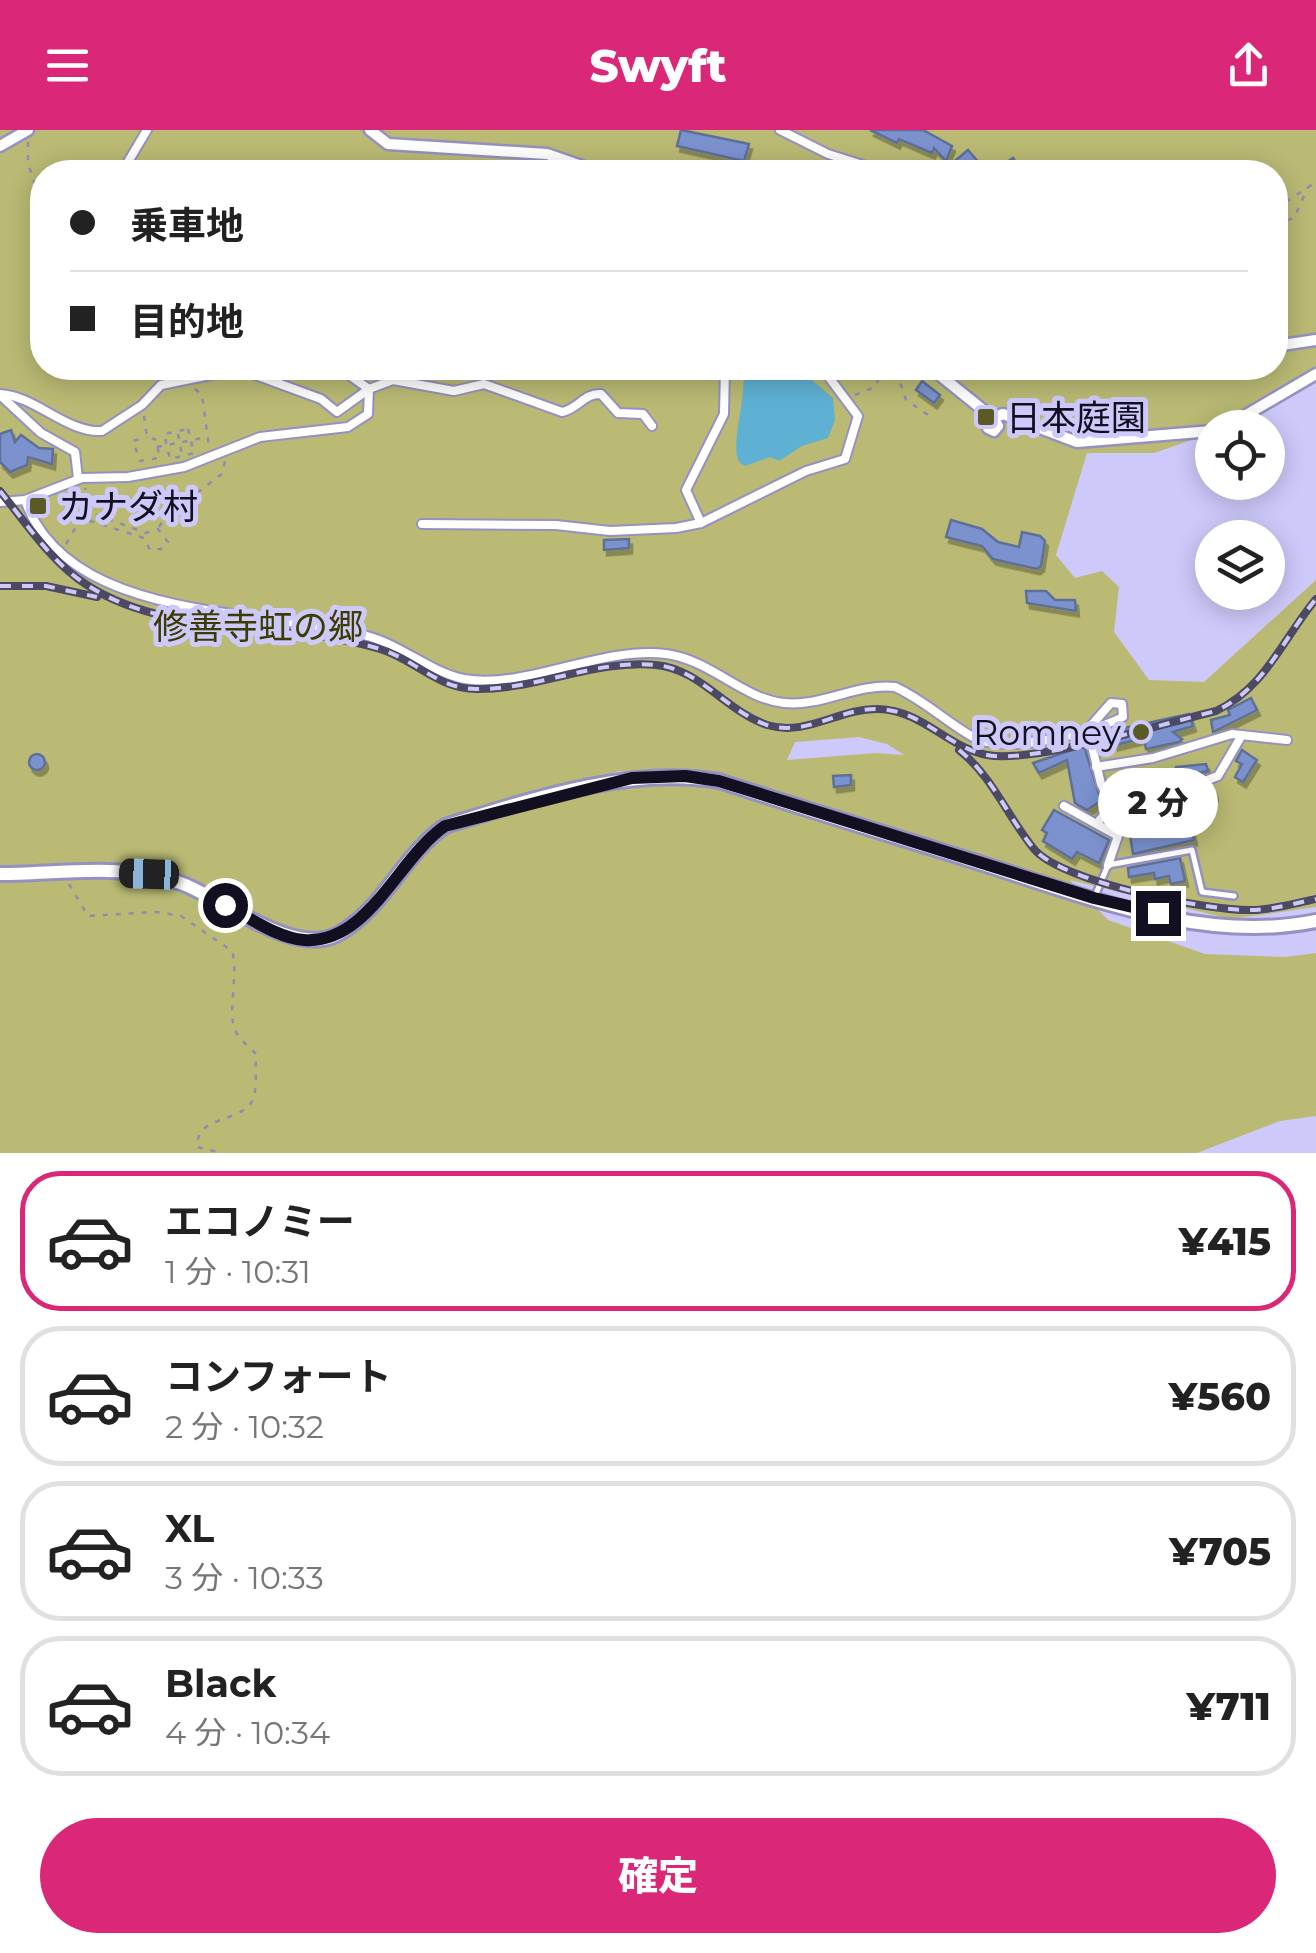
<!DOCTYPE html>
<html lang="ja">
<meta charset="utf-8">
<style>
:root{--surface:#fff;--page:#f6f6f6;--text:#222;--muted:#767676;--line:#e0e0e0;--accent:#db2777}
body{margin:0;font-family:Montserrat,"Noto Sans JP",sans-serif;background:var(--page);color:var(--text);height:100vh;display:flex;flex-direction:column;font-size:38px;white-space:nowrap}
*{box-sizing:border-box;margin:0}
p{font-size:32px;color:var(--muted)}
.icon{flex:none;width:55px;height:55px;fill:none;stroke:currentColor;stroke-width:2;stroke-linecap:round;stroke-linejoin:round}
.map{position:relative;height:1023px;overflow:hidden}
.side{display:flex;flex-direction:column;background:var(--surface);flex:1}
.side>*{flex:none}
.guide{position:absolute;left:30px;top:30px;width:1258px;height:220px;border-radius:40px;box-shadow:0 5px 25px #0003;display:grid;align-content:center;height:220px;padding:0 40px;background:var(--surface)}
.buttons{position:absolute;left:1195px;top:280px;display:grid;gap:20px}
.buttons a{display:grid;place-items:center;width:90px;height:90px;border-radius:50%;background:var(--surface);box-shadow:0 5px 25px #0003;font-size:50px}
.end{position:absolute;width:45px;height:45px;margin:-22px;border:12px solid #110f20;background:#fff;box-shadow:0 0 0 5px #fff}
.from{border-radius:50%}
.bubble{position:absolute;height:70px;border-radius:35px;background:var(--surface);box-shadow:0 5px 25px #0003;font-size:32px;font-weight:800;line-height:70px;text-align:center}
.car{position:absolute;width:30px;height:60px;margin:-30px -15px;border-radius:12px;box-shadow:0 0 8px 2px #0007;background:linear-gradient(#222 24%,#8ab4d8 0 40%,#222 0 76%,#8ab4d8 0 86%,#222 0)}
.guide b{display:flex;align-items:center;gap:35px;height:95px;font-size:38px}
.guide b+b{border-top:2px solid var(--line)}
.guide i{width:25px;height:25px;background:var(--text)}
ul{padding:18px 0 0;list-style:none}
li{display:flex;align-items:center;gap:30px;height:140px;margin:0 20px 15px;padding:0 20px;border:5px solid var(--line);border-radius:40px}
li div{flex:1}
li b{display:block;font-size:38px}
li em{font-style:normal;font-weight:800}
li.on{border-color:var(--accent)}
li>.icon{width:90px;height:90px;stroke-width:1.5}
.primary-button{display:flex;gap:20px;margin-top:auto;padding:20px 40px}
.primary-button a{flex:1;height:115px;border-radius:60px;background:var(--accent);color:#fff;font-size:40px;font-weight:800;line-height:115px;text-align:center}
header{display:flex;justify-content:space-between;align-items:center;height:130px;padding:0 40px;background:var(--accent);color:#fff;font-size:45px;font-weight:800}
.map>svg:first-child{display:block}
.green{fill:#baba74;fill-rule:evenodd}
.water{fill:#5fb1d4}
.building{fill:#7c92cf;stroke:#5f6f98;stroke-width:2.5;filter:url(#shadow)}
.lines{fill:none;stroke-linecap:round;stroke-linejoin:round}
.service-casing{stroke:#9591c0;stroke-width:10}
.pedestrian-casing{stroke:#9591c0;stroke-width:12}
.minor-casing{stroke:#9591c0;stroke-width:15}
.tertiary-casing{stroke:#9591c0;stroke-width:18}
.path{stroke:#8f8cb2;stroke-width:2.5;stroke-dasharray:5 8;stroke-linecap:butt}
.service{stroke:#fff;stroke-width:5}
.pedestrian{stroke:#fff;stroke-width:8}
.minor{stroke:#fff;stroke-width:10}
.tertiary{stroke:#fff;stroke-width:12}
.rail-casing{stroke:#4c4964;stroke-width:8}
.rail{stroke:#cdc9fa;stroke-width:4;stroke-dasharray:11;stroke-linecap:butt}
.route{stroke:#110f20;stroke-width:12}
.poi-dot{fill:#5b5a27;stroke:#cdc9fa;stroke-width:4}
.labels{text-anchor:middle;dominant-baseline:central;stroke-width:10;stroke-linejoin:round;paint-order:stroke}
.poi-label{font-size:35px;fill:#110f20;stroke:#cdc9fa;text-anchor:start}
.park-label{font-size:35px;fill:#3c3b00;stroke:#cdc9fa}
</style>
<header><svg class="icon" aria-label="menu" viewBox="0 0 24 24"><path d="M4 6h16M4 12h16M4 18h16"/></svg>Swyft<svg class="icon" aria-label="share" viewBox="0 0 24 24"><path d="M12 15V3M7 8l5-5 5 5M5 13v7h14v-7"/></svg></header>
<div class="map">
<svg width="1316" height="1023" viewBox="0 0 1316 1023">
<defs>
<filter id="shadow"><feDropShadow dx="3" dy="5.5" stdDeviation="0" flood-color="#0004"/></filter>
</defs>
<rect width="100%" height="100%" fill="#cdc9fa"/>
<path class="green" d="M0,0H1316V245L1226,297L1212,298V303L1154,323H1087L1056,425L1075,448L1102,441L1119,457L1114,502L1149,550L1204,552L1316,450V777L1230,789L1070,750L1108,790L1205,824L1285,827L1316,823V986L1280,991L1197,1023H0ZM42,42H1275V238H42ZM859,607L887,614L904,625L875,623L787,630L795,612ZM620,641L651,647L531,662Z"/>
<path class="water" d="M742,238H798L833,268L835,290L828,308L802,316L779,331L770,327L745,336L740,333C728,317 749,265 742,238Z"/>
<g class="building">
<path d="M681,0L749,14L744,31L677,16Z"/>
<path d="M870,0H923L952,16L946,31L934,18L932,23L899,9L897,13Z"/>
<path d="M968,20L987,42H957L950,35Z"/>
<path d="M1013,28L1023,42H993Z"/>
<path d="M922,251L940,265L934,273L916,260Z"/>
<path d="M11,300L15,312L21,305L39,318L53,319L52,334L28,327L27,335L10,342L0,332V304Z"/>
<path d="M951,390L982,399L998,412L1019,417L1022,402L1040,406L1045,411L1041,436L1037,439L993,429L982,416L946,407Z"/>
<path d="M629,409V418L604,420V410Z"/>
<path d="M1026,461H1046L1055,470H1075L1076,481L1027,473Z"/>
<path d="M1251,568L1257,580L1213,602L1211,590L1230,585L1228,580Z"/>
<path d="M1189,584L1193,596L1173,602L1182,609L1179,612L1146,619L1144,608L1115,615L1111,601Z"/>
<path d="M1084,616L1101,671L1087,680L1075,673L1067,630L1039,643L1033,633Z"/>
<path d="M1242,620L1257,630L1243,652L1235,647L1242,634L1236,631Z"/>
<circle cx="37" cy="632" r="8"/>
<path d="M1206,634L1208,641L1177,648L1176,637Z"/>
<path d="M851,645V655L834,657L833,646Z"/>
<circle cx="1207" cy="664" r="8"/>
<path d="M1054,680L1109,710L1099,733L1077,722L1072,729L1043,711L1047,703L1042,700Z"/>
<path d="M1161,700L1162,706L1192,700L1194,710L1133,724L1130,705Z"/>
<path d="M1180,728L1185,751L1171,754L1169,746L1155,749L1154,743L1129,747L1128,738Z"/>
</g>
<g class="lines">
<g class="service-casing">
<path id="service" d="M1095,766L1108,735L1192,720L1202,762L1234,766"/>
</g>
<g class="pedestrian-casing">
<g id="pedestrian">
<path d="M780,0L828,24L885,42"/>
<path d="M122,42L147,0"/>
<path d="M339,238L369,259"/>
<path d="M0,264C36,266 66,303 102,301L142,275L161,255L225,242L253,244L321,269L337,282L369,259L393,250L454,261L484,254L562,282C578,279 584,263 601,264L618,283L643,284L652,296"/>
<path d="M0,265L41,303L75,322L78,349"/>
<path d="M25,370C68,493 264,478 367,506C401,515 430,542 464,549C525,560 600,516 666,524C711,530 743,569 784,573C822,577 856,553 895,557C924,570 946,592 973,607C1007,625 1090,603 1123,587L1122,574L1111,573L1088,599"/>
<path d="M0,372L25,370L82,348L128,347L184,337L260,307L348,297L368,284L369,259"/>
<path d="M701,393L686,360L724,284L725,238"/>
<path d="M422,394L556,395L610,401L676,398L701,393L806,341L845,329L858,286L822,238"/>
<path d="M1088,599L1101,654L1111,674"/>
<path d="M1096,637L1153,628L1232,604L1287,610"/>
<path d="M1064,676L1118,706L1108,735"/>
<path d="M1098,692C1132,645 1174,666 1218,646L1242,605"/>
</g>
</g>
<g class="minor-casing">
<g id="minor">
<path d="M370,0L388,14L547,24L599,42"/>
<path d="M0,16L28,0"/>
<path d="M1275,216L1316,210"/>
<path d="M931,238L993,288"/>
<path d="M989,286L988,298L994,301L998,296L993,288"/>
<path d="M993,288L1003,284L1077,312L1212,301"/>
<path d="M1224,298L1316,244"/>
</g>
</g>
<g class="tertiary-casing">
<path id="tertiary" d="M0,744C58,744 128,732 183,754C224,770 295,828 338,804C383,780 403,725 445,696C532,669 629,636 719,651C801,678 884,703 967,729C1077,763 1200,815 1316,791"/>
</g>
<g class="path">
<path d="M28,12V33L42,77"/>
<path d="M1275,79L1316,52"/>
<path d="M1275,94L1294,88L1308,57"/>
<path d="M369,238L373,248"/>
<path d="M839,243L889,244L900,252L906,270L934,289"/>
<path d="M195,259L202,265L209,316"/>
<path d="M855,265L875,257L881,243"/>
<path d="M144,286L147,307L157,310L159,328L140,331L133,311L147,307"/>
<path d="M188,299L194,323L170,329L164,304Z"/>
<path d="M178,304L182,325"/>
<path d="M157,317L203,308"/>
<path d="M159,397L165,387L222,344L225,331"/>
<path d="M66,414L81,388L144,408L150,420L161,419L168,412L158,399L146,403L86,381L91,372L85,358"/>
<path d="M69,754L88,786L156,782L181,786L232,821C239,845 227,882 235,900C239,910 249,916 256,924C255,936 258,964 251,973C235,994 197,985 197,1017L222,1023"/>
</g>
<use href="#service" class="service"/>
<use href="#pedestrian" class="pedestrian"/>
<use href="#minor" class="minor"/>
<use href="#tertiary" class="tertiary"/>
<g class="rail-casing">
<g id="rail">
<path d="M0,361C26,393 52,433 87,455C168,508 289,491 380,519C414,529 438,559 476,559C537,560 595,529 656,535C700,539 726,581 767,595C807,607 839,578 878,579C922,580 947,617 987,625C1033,634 1165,593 1216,581C1266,557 1282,510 1316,469"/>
<path d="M0,456H46L97,467"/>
<path d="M959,620C993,647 1007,686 1034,719C1061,752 1211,782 1255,780C1275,779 1296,773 1316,769"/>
</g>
</g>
<use href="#rail" class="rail"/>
</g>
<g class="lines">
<path class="route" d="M225,775C249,787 277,808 304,810C368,815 398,728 445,696L632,648L685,646L719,651L1094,768L1158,783"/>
</g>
<g class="poi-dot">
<rect x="976" y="277" width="20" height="20" rx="5"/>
<rect x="28" y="366" width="20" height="20" rx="5"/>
<circle cx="1141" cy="602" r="10"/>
</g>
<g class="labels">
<g class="poi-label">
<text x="1006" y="287">日本庭園</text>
<text x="58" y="376">カナダ村</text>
<text x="1121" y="602" text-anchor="end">Romney</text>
</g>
<g class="park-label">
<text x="258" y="496">修善寺虹の郷</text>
</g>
</g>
</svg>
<div class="buttons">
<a><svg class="icon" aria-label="locate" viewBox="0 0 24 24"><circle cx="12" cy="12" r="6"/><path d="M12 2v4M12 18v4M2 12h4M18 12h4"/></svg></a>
<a><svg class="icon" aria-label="layers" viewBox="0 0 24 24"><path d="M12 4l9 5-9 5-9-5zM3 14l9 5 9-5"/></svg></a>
</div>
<i class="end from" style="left:225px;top:775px"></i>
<i class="end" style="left:1158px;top:783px"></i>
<div class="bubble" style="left:1098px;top:638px;width:120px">2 分</div>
<i class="car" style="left:149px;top:744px;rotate:272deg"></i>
<div class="guide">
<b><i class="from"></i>乗車地</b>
<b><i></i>目的地</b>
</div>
</div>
<section class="side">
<ul>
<li class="on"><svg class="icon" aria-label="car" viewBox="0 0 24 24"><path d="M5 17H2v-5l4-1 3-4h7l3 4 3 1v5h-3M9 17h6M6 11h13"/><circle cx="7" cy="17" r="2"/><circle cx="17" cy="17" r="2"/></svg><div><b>エコノミー</b><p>1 分 · 10:31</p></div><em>¥415</em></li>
<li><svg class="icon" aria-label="car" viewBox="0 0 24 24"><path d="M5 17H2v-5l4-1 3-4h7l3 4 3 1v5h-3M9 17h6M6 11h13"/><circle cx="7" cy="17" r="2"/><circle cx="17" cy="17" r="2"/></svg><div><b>コンフォート</b><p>2 分 · 10:32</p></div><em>¥560</em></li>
<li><svg class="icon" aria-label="car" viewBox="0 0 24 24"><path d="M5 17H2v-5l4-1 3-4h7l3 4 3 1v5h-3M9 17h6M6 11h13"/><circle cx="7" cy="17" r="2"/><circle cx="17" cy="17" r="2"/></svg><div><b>XL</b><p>3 分 · 10:33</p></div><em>¥705</em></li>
<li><svg class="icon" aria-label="car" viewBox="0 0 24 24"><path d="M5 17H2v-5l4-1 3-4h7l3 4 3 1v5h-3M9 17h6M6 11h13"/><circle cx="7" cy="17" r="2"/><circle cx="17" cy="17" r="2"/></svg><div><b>Black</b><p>4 分 · 10:34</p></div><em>¥711</em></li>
</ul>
<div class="primary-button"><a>確定</a></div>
</section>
